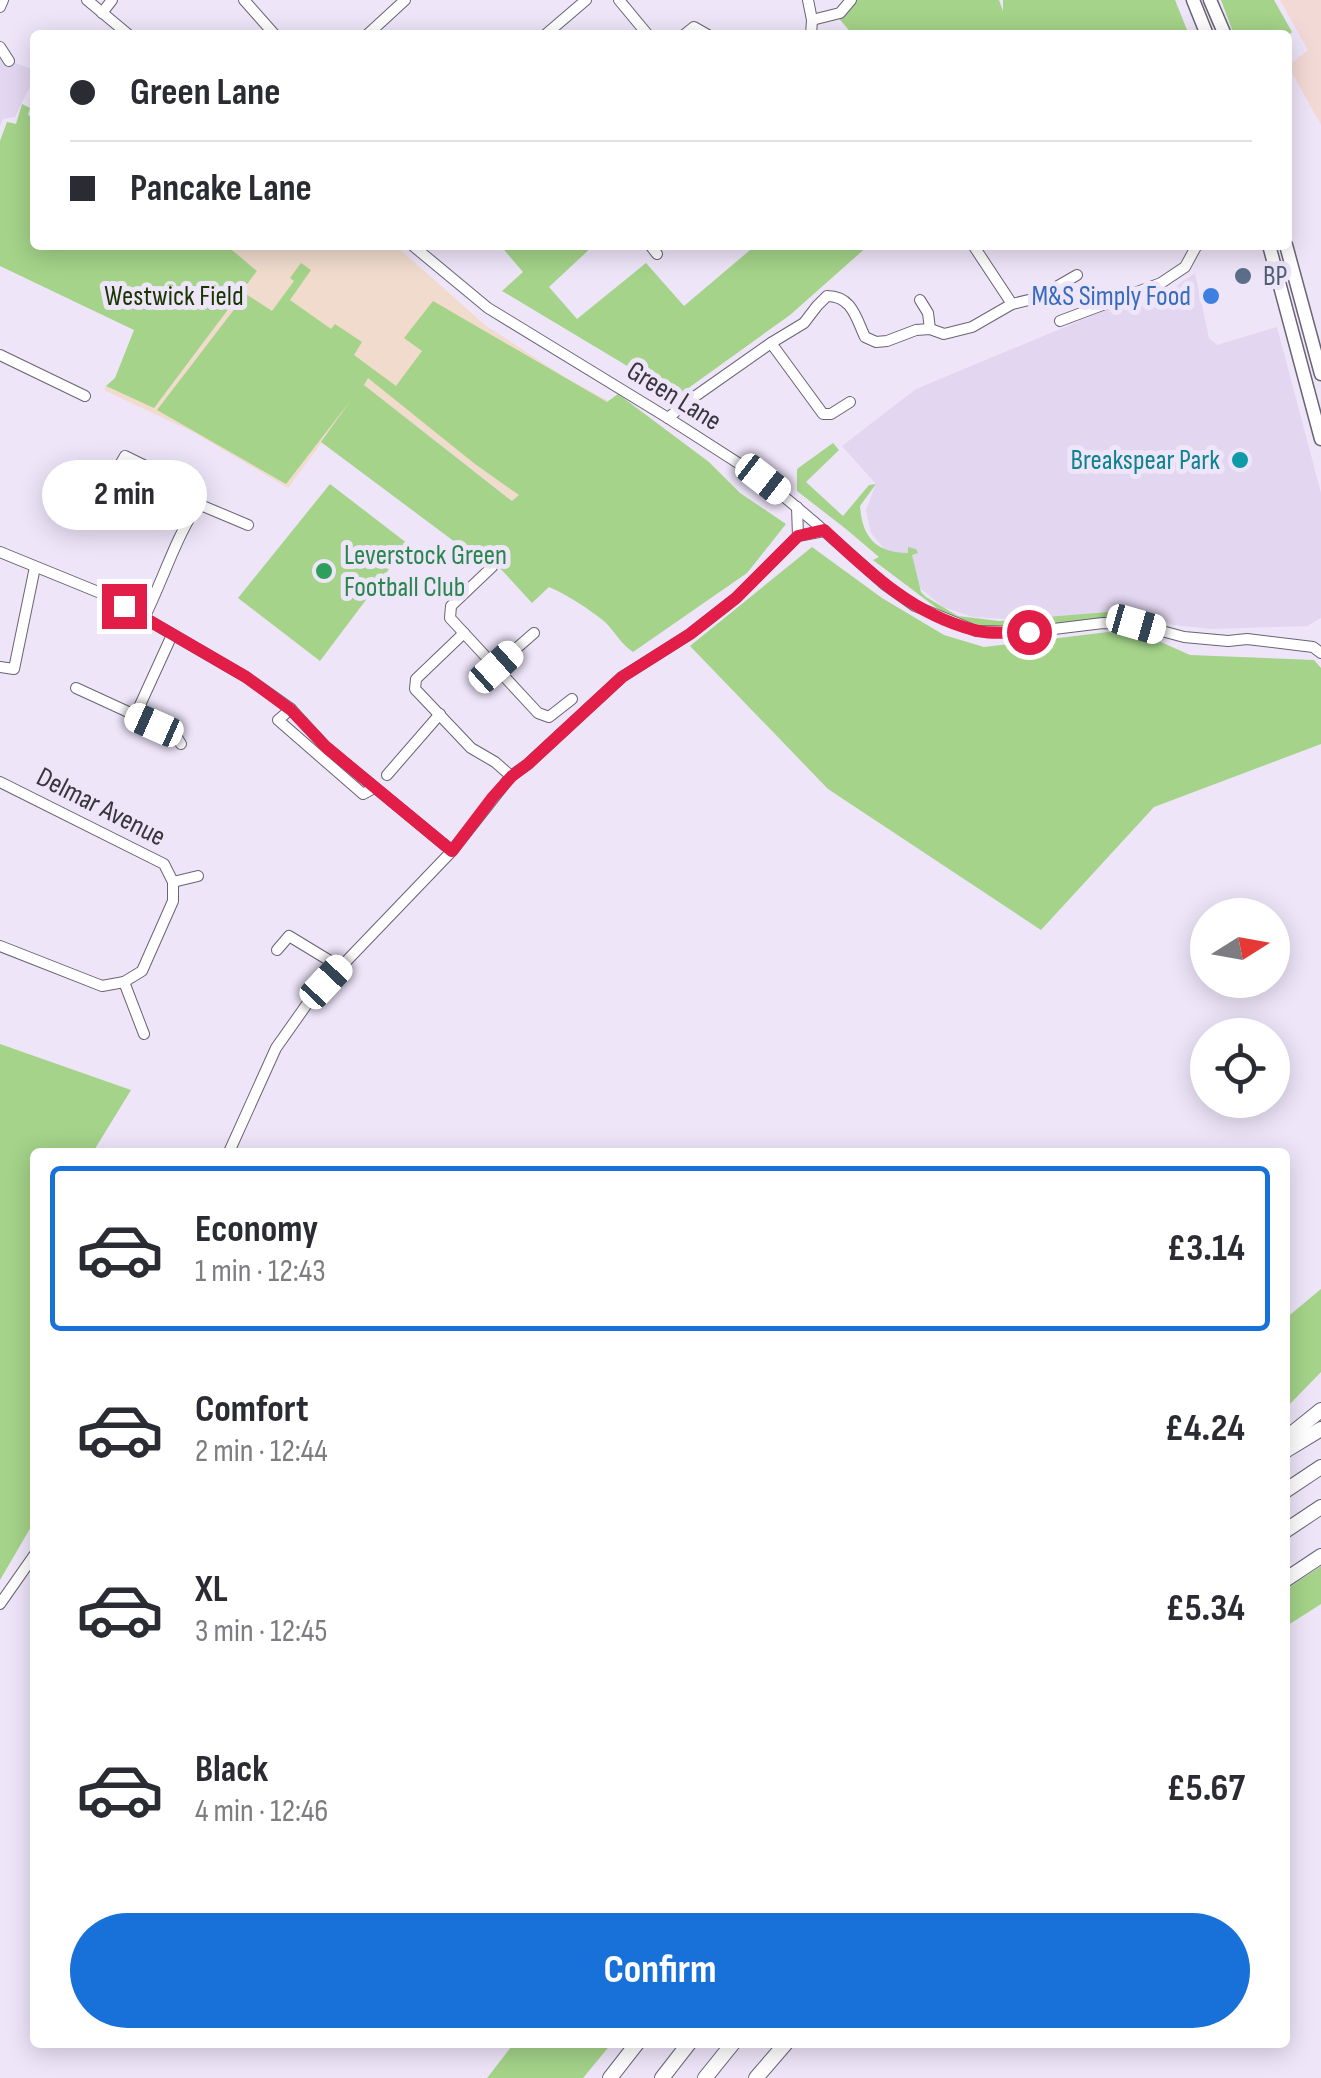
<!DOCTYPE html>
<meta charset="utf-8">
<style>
:root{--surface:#fff;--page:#f7f7f7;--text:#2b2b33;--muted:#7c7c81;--line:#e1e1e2;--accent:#1870d9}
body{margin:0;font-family:"Sofia Sans Condensed",sans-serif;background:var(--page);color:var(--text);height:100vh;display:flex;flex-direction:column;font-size:38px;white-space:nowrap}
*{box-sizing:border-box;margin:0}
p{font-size:32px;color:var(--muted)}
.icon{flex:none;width:55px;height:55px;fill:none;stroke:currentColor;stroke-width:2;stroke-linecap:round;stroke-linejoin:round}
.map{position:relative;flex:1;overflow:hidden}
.drawer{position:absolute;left:30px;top:1148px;width:1260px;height:900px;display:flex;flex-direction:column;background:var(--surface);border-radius:10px;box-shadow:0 5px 25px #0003}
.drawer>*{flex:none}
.banner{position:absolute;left:30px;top:30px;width:1262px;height:220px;border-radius:10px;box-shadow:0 5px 25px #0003;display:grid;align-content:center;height:220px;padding:0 40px;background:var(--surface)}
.needle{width:65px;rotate:79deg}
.tools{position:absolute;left:1190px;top:898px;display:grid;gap:20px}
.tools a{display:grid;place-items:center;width:100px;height:100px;border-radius:50%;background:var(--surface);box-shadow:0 5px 25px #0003;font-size:50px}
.end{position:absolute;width:45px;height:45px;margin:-22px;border:12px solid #e11d48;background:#fff;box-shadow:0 0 0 5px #fff}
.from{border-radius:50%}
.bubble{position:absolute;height:70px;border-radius:35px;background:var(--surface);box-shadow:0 5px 25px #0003;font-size:32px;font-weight:700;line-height:70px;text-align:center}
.car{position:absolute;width:30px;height:60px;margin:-30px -15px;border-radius:12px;box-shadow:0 0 8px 2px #0007;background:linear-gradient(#fff 24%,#345 0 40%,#fff 0 76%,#345 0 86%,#fff 0)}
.banner b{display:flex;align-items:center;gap:35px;height:95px;font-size:38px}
.banner b+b{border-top:2px solid var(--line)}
.banner i{width:25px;height:25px;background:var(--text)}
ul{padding:18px 0 0;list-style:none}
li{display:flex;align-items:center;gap:30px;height:165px;margin:0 20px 15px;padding:0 20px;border:5px solid transparent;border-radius:10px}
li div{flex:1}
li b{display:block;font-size:38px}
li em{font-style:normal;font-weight:700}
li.selected{border-color:var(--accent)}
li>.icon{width:90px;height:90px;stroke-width:1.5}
.primary-button{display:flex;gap:20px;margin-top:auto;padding:20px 40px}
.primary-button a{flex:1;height:115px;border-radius:60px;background:var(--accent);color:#fff;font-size:40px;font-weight:700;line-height:115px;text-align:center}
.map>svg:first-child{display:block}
.built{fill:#e2d6f0}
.industrial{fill:#f3d9d6}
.education{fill:#f0dbcd}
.green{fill:#a4d389;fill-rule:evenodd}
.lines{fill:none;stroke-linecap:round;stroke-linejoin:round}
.minor-casing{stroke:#6a6373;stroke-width:12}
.major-casing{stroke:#6a6373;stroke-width:15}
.highway-casing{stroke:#6a6373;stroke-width:16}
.minor{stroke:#fff;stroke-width:10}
.major{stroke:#fff;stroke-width:12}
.highway{stroke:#fff;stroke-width:14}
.route{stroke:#e11d48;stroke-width:12}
.service-dot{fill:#5c6f8a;stroke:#eee5f9;stroke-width:4}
.shop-dot{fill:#3f7fe0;stroke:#eee5f9;stroke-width:4}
.culture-dot{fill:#0f9aa8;stroke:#eee5f9;stroke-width:4}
.leisure-dot{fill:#2e9e5b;stroke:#eee5f9;stroke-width:4}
.labels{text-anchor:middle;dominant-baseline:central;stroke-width:10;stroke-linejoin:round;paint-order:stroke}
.service-label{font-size:28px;fill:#4e5e75;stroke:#eee5f9;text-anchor:start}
.park-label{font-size:28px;fill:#183500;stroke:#eee5f9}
.shop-label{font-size:28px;fill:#366cbe;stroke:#eee5f9;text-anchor:end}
.street-label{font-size:28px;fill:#38353c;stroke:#eee5f9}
.culture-label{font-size:28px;fill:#0d838f;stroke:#eee5f9;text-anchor:end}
.leisure-label{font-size:28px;fill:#27864d;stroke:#eee5f9;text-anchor:start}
</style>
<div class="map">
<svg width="1321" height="2078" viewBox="0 0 1321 2078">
<rect width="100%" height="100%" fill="#eee5f9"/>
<g class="built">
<path d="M0,41L15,63L35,70V76L15,117L3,119L0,126Z"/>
<path d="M1195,273L1209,338L1217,345L1277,327L1321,493V618L1307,626L1212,629L1173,625L1144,612L1020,620L973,617L943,607L910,580L871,533L866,510L876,484L842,446L916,389L1118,305L1169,291Z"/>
</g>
<path class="industrial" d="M1280,0H1321V125L1288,66L1308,50Z"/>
<path class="education" d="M226,245H395L485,325L563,376L608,401L513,501L364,385L288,488L195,433L104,390L106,386L153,407L257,271Z"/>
<g class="green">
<path d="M856,0H999L1003,11V0H1175L1189,35H853L836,15Z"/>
<path d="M1221,0H1274L1292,32L1288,36L1234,35Z"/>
<path d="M22,104L30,108L28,115L35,120V245H226L257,271L154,408L106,386L115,378L134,330L0,266V141L7,122L16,124Z"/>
<path d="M500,245H594L549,287L577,319L646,263L684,306L756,245H869L790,315L687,389L684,400L502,291L523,272Z"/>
<path d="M301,263L311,270L290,300L331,329L335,324L362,342L354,355L396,386L422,351L404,338L433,301L607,402L618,394L709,462L740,493L786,524L747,573L633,652C621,644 615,632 605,622C589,609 568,595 549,587L532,603L479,545L471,554L321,442L351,400L286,484L157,410L246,294L272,311L294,281L290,278ZM368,378L475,464L519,495L512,501L364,385Z"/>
<path d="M833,443L839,450L806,482L843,516L869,485L876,484L860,506C862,536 875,553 908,553V547L916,549L918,553L912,555L921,592L926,597L958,616L999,621L1121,611L1144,620L1098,619L1018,631L983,628L954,621L873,560L879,557L846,529L797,491V469Z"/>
<path d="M330,484L408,544L320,661L238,598Z"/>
<path d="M812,547L882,598L944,635L984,647L1108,632L1154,639L1190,655L1314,660L1321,668V744L1154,807L1041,930L828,789L690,646Z"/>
<path d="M0,1044L131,1090L93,1152H35V1247L32,1251L35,1253V1520L0,1580Z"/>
<path d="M1321,1289V1372L1285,1409V1319Z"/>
<path d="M1321,1566V1604L1285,1627V1590Z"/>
<path d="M515,2042H612V2043L583,2078H487Z"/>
</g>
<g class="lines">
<g class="minor-casing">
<g id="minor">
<path d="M87,0L129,35"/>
<path d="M244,0L275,35"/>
<path d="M619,0L648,35"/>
<path d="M808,0L812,20L811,35"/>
<path d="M0,7L3,0"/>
<path d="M102,13L112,0"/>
<path d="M812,20L840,13L851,0"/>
<path d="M367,35L405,0"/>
<path d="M545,35L586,0"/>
<path d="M684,35L694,27L708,35"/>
<path d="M0,47L9,61"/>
<path d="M412,245L488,308L668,418L763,479L813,521L884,584L915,606L976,631L1029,632L1103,623L1136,624L1184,637L1228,641L1247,639L1313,647L1321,653"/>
<path d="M650,245L657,254"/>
<path d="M973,245L1012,304"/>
<path d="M920,300L928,313L930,329"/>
<path d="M1060,321L1161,283L1185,267L1197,245"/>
<path d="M771,343L823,414H831L850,402"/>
<path d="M0,355L85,396"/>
<path d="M668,418L687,402L771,343L804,323L817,306L827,296C852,296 856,318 865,337L876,342L887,341L916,330L930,329L944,334L972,327L1012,304L1037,298L1077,275"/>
<path d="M797,507L798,536"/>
<path d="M90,516L125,456L186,486L195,493L198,504L248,525"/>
<path d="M0,552L103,594L246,677L291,709L326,747L452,851"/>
<path d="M492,567L451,606L450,618L538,713L549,717L572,699"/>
<path d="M144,618C163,580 175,539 198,504"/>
<path d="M464,633L416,679L415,689L471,748L495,762L511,776"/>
<path d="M0,667L14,669L35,567"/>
<path d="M495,667L534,633"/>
<path d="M76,688L174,733L181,744"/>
<path d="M291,709L278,720L363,794L374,788"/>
<path d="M135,716L172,635"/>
<path d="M387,775L440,714"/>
<path d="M0,782L164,864L173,882V901L142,971L124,982L102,986L0,946"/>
<path d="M173,882L198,876"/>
<path d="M277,950L289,936L340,967"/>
<path d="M124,982L144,1034"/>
<path d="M229,1152L276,1048L312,997L452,851L511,776L528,764L622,677L690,634L736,598L798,536L824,531"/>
<path d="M0,1604L35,1554"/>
</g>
</g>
<g class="major-casing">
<g id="major">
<path d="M1193,0L1207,35"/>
<path d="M1210,0L1225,35"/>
<path d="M1269,245L1321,439"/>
<path d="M1286,245L1321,374"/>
</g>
</g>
<g class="highway-casing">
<g id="highway">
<path d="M1285,1439L1321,1410"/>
<path d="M1285,1451L1321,1429"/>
<path d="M1285,1491L1321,1467"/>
<path d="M1285,1531L1321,1507"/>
<path d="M1285,1580L1321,1556"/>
<path d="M610,2078L638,2042"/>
<path d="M662,2078L690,2042"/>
<path d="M705,2078L734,2042"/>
<path d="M756,2078L787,2042"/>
</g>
</g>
<use href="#minor" class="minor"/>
<use href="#major" class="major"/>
<use href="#highway" class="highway"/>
</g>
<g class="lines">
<path class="route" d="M124,606L246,677L291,710L326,747L452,851L493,797L512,776L528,764L622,677L690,634L736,598L798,536L824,530C869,572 912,614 974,630C991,635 1011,632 1029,632"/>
</g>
<circle class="service-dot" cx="1243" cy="276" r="10"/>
<circle class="shop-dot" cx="1211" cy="296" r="10"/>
<circle class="culture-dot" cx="1240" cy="460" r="10"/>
<circle class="leisure-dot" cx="324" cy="571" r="10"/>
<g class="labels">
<g class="service-label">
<text x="1263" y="276">BP</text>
</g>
<g class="park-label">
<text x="174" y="296">Westwick Field</text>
</g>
<g class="shop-label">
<text x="1191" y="296">M&amp;S Simply Food</text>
</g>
<g class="street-label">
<text transform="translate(674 396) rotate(32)">Green Lane</text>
<text transform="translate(101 807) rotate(27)">Delmar Avenue</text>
</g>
<g class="culture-label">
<text x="1220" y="460">Breakspear Park</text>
</g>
<g class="leisure-label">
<text x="344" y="555">Leverstock Green<tspan x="344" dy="32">Football Club</tspan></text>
</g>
</g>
</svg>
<div class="tools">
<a><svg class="needle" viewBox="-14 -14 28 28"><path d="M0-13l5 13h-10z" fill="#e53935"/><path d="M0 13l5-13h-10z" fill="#7c7c81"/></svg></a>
<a><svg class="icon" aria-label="locate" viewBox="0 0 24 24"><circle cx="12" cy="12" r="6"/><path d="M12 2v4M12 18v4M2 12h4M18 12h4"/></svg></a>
</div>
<i class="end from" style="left:1029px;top:632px"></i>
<i class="end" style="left:124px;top:606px"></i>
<div class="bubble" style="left:42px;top:460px;width:165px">2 min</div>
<i class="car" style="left:763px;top:479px;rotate:128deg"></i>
<i class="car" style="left:1136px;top:624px;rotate:106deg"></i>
<i class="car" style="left:496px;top:667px;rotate:48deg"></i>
<i class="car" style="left:154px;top:725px;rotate:294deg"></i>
<i class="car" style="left:326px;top:982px;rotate:43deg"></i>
<div class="banner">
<b><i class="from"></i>Green Lane</b>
<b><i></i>Pancake Lane</b>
</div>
<section class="drawer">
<ul>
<li class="selected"><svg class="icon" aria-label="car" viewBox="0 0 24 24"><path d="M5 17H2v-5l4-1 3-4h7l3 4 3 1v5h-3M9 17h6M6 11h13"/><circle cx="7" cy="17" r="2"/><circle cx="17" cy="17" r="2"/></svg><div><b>Economy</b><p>1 min · 12:43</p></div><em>£3.14</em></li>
<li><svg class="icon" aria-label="car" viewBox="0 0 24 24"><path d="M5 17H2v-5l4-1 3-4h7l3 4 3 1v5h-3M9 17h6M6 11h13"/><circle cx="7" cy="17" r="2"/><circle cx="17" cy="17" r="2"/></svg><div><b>Comfort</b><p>2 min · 12:44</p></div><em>£4.24</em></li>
<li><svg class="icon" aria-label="car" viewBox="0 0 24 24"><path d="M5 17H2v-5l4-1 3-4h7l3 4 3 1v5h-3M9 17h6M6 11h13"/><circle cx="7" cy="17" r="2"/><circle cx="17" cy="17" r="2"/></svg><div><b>XL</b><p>3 min · 12:45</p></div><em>£5.34</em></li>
<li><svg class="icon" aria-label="car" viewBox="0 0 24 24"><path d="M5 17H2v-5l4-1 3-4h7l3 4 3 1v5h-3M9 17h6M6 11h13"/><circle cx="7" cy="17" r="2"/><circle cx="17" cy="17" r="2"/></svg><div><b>Black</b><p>4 min · 12:46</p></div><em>£5.67</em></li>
</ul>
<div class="primary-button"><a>Confirm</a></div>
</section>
</div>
